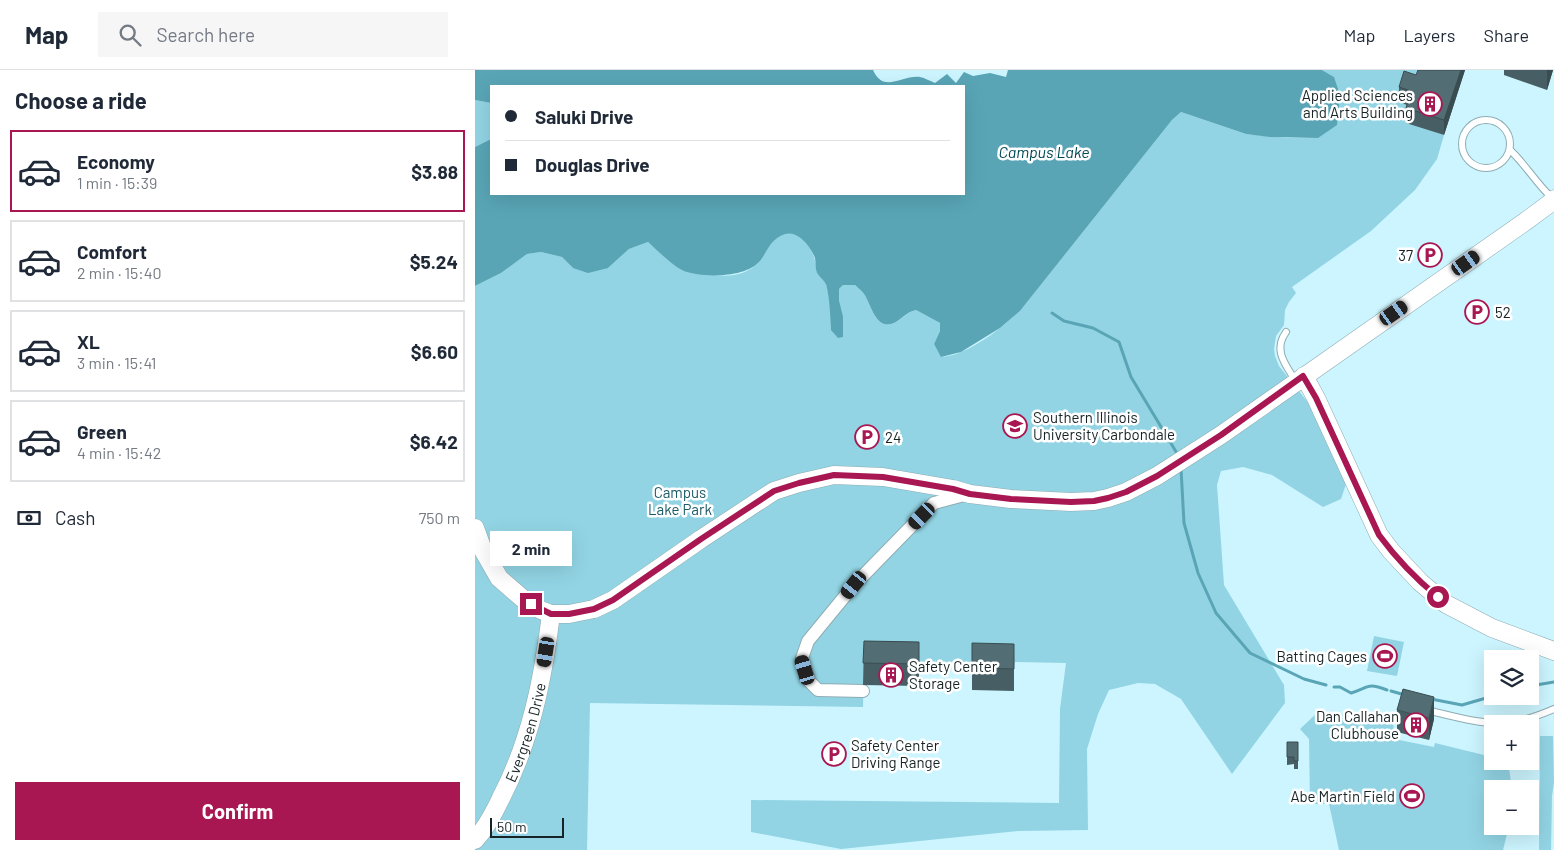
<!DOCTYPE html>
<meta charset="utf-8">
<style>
:root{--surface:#fff;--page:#f6f6f7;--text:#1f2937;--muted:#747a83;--line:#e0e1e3;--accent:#a81752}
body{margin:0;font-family:Barlow,sans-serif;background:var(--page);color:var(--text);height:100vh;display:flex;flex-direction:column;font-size:19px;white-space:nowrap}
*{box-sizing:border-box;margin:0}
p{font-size:16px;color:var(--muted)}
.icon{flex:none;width:28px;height:28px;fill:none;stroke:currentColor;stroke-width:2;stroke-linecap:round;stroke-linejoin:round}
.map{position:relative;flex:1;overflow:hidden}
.drawer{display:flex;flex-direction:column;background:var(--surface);width:475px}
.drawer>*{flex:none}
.top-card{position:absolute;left:15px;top:15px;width:475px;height:110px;border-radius:0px;box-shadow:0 5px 20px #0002;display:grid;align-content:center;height:110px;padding:0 15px;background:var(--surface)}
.buttons{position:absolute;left:1009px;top:580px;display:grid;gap:10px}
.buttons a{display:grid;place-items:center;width:55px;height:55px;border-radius:0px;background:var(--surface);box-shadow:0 5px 20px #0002;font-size:25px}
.scale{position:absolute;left:15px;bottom:12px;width:74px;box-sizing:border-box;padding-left:5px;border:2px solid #172325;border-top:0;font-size:14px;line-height:18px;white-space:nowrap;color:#172325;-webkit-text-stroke:4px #fff;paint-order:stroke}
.end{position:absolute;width:22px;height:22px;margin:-11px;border:6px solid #a81752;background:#fff;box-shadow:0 0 0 2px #fff}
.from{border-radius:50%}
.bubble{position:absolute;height:35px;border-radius:0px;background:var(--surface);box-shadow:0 5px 20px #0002;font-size:16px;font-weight:700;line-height:35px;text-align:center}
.car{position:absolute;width:15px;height:30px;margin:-15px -8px;border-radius:6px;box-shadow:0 0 4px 1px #0007;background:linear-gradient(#222 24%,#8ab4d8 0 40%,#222 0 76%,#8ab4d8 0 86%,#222 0)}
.top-card b{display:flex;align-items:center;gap:18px;height:48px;font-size:19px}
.top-card b+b{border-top:1px solid var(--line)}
.top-card i{width:12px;height:12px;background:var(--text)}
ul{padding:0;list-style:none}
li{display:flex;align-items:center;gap:15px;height:82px;margin:0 10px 8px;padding:0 5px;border:2px solid var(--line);border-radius:0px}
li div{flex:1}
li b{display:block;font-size:19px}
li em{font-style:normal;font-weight:700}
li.selected{border-color:var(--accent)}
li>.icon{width:45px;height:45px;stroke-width:1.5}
h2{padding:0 15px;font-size:22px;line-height:60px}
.pay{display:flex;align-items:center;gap:12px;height:55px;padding:0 15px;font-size:19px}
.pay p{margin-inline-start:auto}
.primary-button{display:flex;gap:10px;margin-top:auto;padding:10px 15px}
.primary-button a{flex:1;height:58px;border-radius:0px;background:var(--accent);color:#fff;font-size:20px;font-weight:700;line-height:58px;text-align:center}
header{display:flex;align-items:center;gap:30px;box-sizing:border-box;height:70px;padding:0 25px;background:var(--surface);border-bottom:1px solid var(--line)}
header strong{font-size:24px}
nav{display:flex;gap:28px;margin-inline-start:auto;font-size:18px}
.search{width:350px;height:45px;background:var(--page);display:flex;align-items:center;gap:12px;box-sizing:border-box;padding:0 18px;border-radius:0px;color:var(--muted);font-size:19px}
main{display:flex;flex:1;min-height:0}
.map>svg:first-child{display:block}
.built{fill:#ccf5ff;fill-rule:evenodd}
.green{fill:#92d4e4}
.water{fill:#59a5b6}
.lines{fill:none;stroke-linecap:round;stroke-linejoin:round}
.stream{stroke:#59a5b6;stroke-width:3}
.lane-casing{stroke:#8eacb3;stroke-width:8}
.street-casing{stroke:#8eacb3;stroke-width:14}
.secondary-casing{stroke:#8eacb3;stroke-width:19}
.lane{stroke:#fff;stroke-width:6}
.street{stroke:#fff;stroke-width:12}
.secondary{stroke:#fff;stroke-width:18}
.wall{fill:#475f64}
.shaded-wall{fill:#394d51}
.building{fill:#526e74;stroke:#394d51}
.route{stroke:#a81752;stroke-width:6}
.labels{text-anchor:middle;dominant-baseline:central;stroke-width:5;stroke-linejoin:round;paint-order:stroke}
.poi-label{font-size:15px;fill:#172325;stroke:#fff;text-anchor:end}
.park-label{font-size:15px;fill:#1b5a67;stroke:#fff}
.street-label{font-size:15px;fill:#172325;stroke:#fff}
.water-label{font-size:16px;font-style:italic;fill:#004855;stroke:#fff}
</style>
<header>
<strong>Map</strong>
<div class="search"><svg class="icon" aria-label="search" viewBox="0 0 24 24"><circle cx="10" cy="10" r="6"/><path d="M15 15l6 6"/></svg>Search here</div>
<nav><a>Map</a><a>Layers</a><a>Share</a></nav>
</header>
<main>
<section class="drawer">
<h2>Choose a ride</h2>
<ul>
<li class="selected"><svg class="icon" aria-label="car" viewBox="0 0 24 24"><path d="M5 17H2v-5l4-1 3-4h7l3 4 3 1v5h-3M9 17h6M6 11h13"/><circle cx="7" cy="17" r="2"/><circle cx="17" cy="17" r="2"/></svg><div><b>Economy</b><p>1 min · 15:39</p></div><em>$3.88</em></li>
<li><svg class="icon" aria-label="car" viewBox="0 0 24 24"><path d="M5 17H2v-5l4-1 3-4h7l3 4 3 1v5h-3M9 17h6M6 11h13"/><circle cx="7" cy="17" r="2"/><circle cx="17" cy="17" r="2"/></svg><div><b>Comfort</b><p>2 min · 15:40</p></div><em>$5.24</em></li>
<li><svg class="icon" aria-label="car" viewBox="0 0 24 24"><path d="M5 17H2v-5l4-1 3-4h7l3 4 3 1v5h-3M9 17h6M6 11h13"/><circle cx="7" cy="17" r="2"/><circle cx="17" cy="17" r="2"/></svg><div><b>XL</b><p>3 min · 15:41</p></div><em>$6.60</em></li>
<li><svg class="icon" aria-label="car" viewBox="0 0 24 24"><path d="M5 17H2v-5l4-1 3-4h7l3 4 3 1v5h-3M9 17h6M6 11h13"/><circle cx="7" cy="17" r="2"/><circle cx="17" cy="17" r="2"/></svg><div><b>Green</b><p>4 min · 15:42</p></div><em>$6.42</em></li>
</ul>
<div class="pay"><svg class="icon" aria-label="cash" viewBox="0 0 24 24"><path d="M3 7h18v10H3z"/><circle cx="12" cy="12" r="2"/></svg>Cash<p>750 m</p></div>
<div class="primary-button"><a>Confirm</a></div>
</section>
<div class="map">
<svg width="1079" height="780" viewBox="0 0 1079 780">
<rect width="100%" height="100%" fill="#e5f8fc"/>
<path class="built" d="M0,0H1079V780H0ZM16,16H489V124H16ZM1018,589H1055V626H1018ZM1018,654H1055V691H1018ZM1018,719H1055V756H1018Z"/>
<g class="green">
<path d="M847,0H947L931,52L969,65L962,89L940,120L896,161L817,217L821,223L814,232L810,240L809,255L801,266L799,279L800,286L804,296L835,335L872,411L866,429L848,437L797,405L768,397L746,401L742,415L749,515L809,615L810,633L757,704L706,629L680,614L663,613L634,620L623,644L612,679L613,760L544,761L366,779L276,762V730L584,733L585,639L591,593L540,592L539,596L389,593L388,637L115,633L112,780H0V216L26,203L52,184L66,182L87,187L98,198H133L154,179L173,172C179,177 185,183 191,187C217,202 259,218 284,192C293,183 296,164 312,163C326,162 338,179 340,191C341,194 341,199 342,202C344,207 349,209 351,214C355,224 356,249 356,260L368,246L364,230V219L368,215H380C383,218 387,221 389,224C396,234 400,258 416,254C426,251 430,243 441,240L465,253V261L459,274L467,287C473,286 480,285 486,282C508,273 527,257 545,241L697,50L706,42L771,64L812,68H843L859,7Z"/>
<path d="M0,30L16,33V69L0,77Z"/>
<path d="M899,566L929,572L922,606L892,601Z"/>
<path d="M843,642L849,648L854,644L918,643L919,669L959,677L960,673L1017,687L1018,691H1033L1037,719H1018V756H1034L1028,780H864L854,734H835L834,669L825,659Z"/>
<path d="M1065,666H1078L1079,712L1077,726L1076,780H1064Z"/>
</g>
<path class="water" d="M0,0H398C409,24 426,5 445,7C450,8 455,11 460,13L472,4L481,13L489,2L498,6L515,3L531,7L533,0H847L859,7L865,25L862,55L843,68L795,67L771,64L706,42L697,50L545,241L525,258L486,282L466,287L459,274L465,261V253L441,240C429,243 426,251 416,254C400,258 396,234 389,224C387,221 383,218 380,215H368L364,219V230L368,246V267L363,268L356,260C355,246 355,232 352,218C351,211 346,209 342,203C340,198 341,193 340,188C336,177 323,160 310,164C295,169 293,181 285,191C271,208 228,208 209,201C199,197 182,180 173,172L154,179L133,198L113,203L98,198L87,187L66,182L52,184L26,203L0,216V77L16,69V124H489V16H16V33L0,30Z"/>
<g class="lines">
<g class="stream">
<path d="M577,243L589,251L618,258L644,272L656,307L703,385"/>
<path d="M706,399L709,453L723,503L741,543L775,583L829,609L851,615"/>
<path d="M1055,616L1079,612"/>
<path d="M859,617H865L876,623C894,618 891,612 912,620"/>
<path d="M916,621L930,625"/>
<path d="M956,629L987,635L1018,626"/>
</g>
<g class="lane-casing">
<g id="lane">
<circle cx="1011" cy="74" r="24"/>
<path d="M1035,80C1051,95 1061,113 1077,128"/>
<path d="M811,262C798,280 810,294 820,310"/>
<path d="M951,640C974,645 1003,654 1025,653C1043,653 1063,646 1079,639"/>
</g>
</g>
<g class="street-casing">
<path id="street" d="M388,621L343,620L334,611L327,588L333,571L379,515L459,433L493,424"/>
</g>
<g class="secondary-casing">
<g id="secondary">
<path d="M829,306L841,328L904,465L916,481L945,512L971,534L1017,558L1079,581"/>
<path d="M0,458L8,480L24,508L47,528L66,540L76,544H94L119,539L138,530L226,469L299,421L324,413L359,405L408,407L478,419L495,424L536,429L596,432L619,431L633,428L651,422L682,406L746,365L1051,151L1074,134L1079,129"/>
<path id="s1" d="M0,770C11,758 19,743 26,728C56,670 68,609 76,544"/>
</g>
</g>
<use href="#lane" class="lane"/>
<use href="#street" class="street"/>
<use href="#secondary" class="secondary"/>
</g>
<g class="wall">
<path d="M990,0L969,65L931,53V38L932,35L924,32V17L941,5Z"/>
<path d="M1029,0H1078L1072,20L1029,5Z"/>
<path d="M389,571L444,572V616L388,615Z"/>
<path d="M497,573L539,596V621L497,620Z"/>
<path d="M922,640L959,649L954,670L922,662Z"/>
<path d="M812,672H823V699H819V694L812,695Z"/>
</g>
<g class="shaded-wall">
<path d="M986,0H990L969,65V50Z"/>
<path d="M1072,0H1078L1072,20Z"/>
<path d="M959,627V649L954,670V648Z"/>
</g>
<g class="building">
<path d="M943,0H986L969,50L931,38L936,21L924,17L929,1L941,5Z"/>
<path d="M389,571L444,572V594L388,593Z"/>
<path d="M497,573L539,574V599L497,598Z"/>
<path d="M928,619L959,627L954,648L922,640Z"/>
<path d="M812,672H823V691H819V687H812Z"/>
</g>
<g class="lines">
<path class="route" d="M56,534L76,544H94L119,539L138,530L226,469L299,421L324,413L359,405L408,407L478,419L495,424L536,429L596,432L619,431L633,428L651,422L682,406L746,365L828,306L841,328L904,465C921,488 941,509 963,527"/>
</g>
<defs>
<g id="building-ring" transform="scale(1.25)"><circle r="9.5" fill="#fff" stroke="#a81752" stroke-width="1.5"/><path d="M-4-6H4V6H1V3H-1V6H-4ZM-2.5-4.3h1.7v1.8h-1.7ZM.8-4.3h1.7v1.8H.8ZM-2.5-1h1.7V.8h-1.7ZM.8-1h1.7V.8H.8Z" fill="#a81752"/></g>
<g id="parking-ring" transform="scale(1.25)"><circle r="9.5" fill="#fff" stroke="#a81752" stroke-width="1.5"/><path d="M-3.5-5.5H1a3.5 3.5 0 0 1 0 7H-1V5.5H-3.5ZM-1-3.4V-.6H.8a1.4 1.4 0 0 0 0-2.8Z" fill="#a81752"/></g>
<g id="university-ring" transform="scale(1.25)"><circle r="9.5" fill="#fff" stroke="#a81752" stroke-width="1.5"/><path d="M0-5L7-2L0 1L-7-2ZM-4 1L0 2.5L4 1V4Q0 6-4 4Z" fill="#a81752"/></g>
<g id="stadium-ring" transform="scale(1.25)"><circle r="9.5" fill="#fff" stroke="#a81752" stroke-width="1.5"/><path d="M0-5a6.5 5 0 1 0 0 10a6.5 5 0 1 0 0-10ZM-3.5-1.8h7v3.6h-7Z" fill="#a81752"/></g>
</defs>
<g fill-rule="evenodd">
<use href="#building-ring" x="955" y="34"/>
<use href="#parking-ring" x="955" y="185"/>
<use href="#parking-ring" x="1002" y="242"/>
<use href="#university-ring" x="540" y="356"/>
<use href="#parking-ring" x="392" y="367"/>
<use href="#stadium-ring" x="910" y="586"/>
<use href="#building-ring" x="416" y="605"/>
<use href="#building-ring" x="941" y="655"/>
<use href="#parking-ring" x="359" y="684"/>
<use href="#stadium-ring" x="937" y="726"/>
</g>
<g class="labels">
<g class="poi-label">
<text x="938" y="25">Applied Sciences<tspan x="938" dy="17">and Arts Building</tspan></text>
<text x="938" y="185">37</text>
<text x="1020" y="242" text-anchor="start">52</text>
<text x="558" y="347" text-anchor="start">Southern Illinois<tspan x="558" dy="17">University Carbondale</tspan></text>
<text x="410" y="367" text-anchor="start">24</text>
<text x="892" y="586">Batting Cages</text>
<text x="434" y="596" text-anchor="start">Safety Center<tspan x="434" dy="17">Storage</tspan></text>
<text x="924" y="646">Dan Callahan<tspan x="924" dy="17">Clubhouse</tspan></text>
<text x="376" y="675" text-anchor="start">Safety Center<tspan x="376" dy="17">Driving Range</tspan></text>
<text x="920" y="726">Abe Martin Field</text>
</g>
<g class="park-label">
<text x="205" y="422">Campus<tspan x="205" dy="17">Lake Park</tspan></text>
</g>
<g class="street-label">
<text stroke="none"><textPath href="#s1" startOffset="120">Evergreen Drive</textPath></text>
</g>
<g class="water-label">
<text x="569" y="81">Campus Lake</text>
</g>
</g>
</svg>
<div class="buttons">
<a><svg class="icon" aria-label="layers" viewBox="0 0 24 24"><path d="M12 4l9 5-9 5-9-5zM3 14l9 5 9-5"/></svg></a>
<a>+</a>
<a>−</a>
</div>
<div class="scale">50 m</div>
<i class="end from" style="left:963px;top:527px"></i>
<i class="end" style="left:56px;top:534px"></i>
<div class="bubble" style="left:15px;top:461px;width:82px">2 min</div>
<i class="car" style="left:991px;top:193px;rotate:55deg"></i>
<i class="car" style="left:919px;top:243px;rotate:55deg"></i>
<i class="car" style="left:447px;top:446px;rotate:224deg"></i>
<i class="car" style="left:379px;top:515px;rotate:219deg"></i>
<i class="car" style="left:71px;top:582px;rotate:189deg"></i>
<i class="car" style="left:330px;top:600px;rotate:343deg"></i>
<div class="top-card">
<b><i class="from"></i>Saluki Drive</b>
<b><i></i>Douglas Drive</b>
</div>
</div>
</main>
